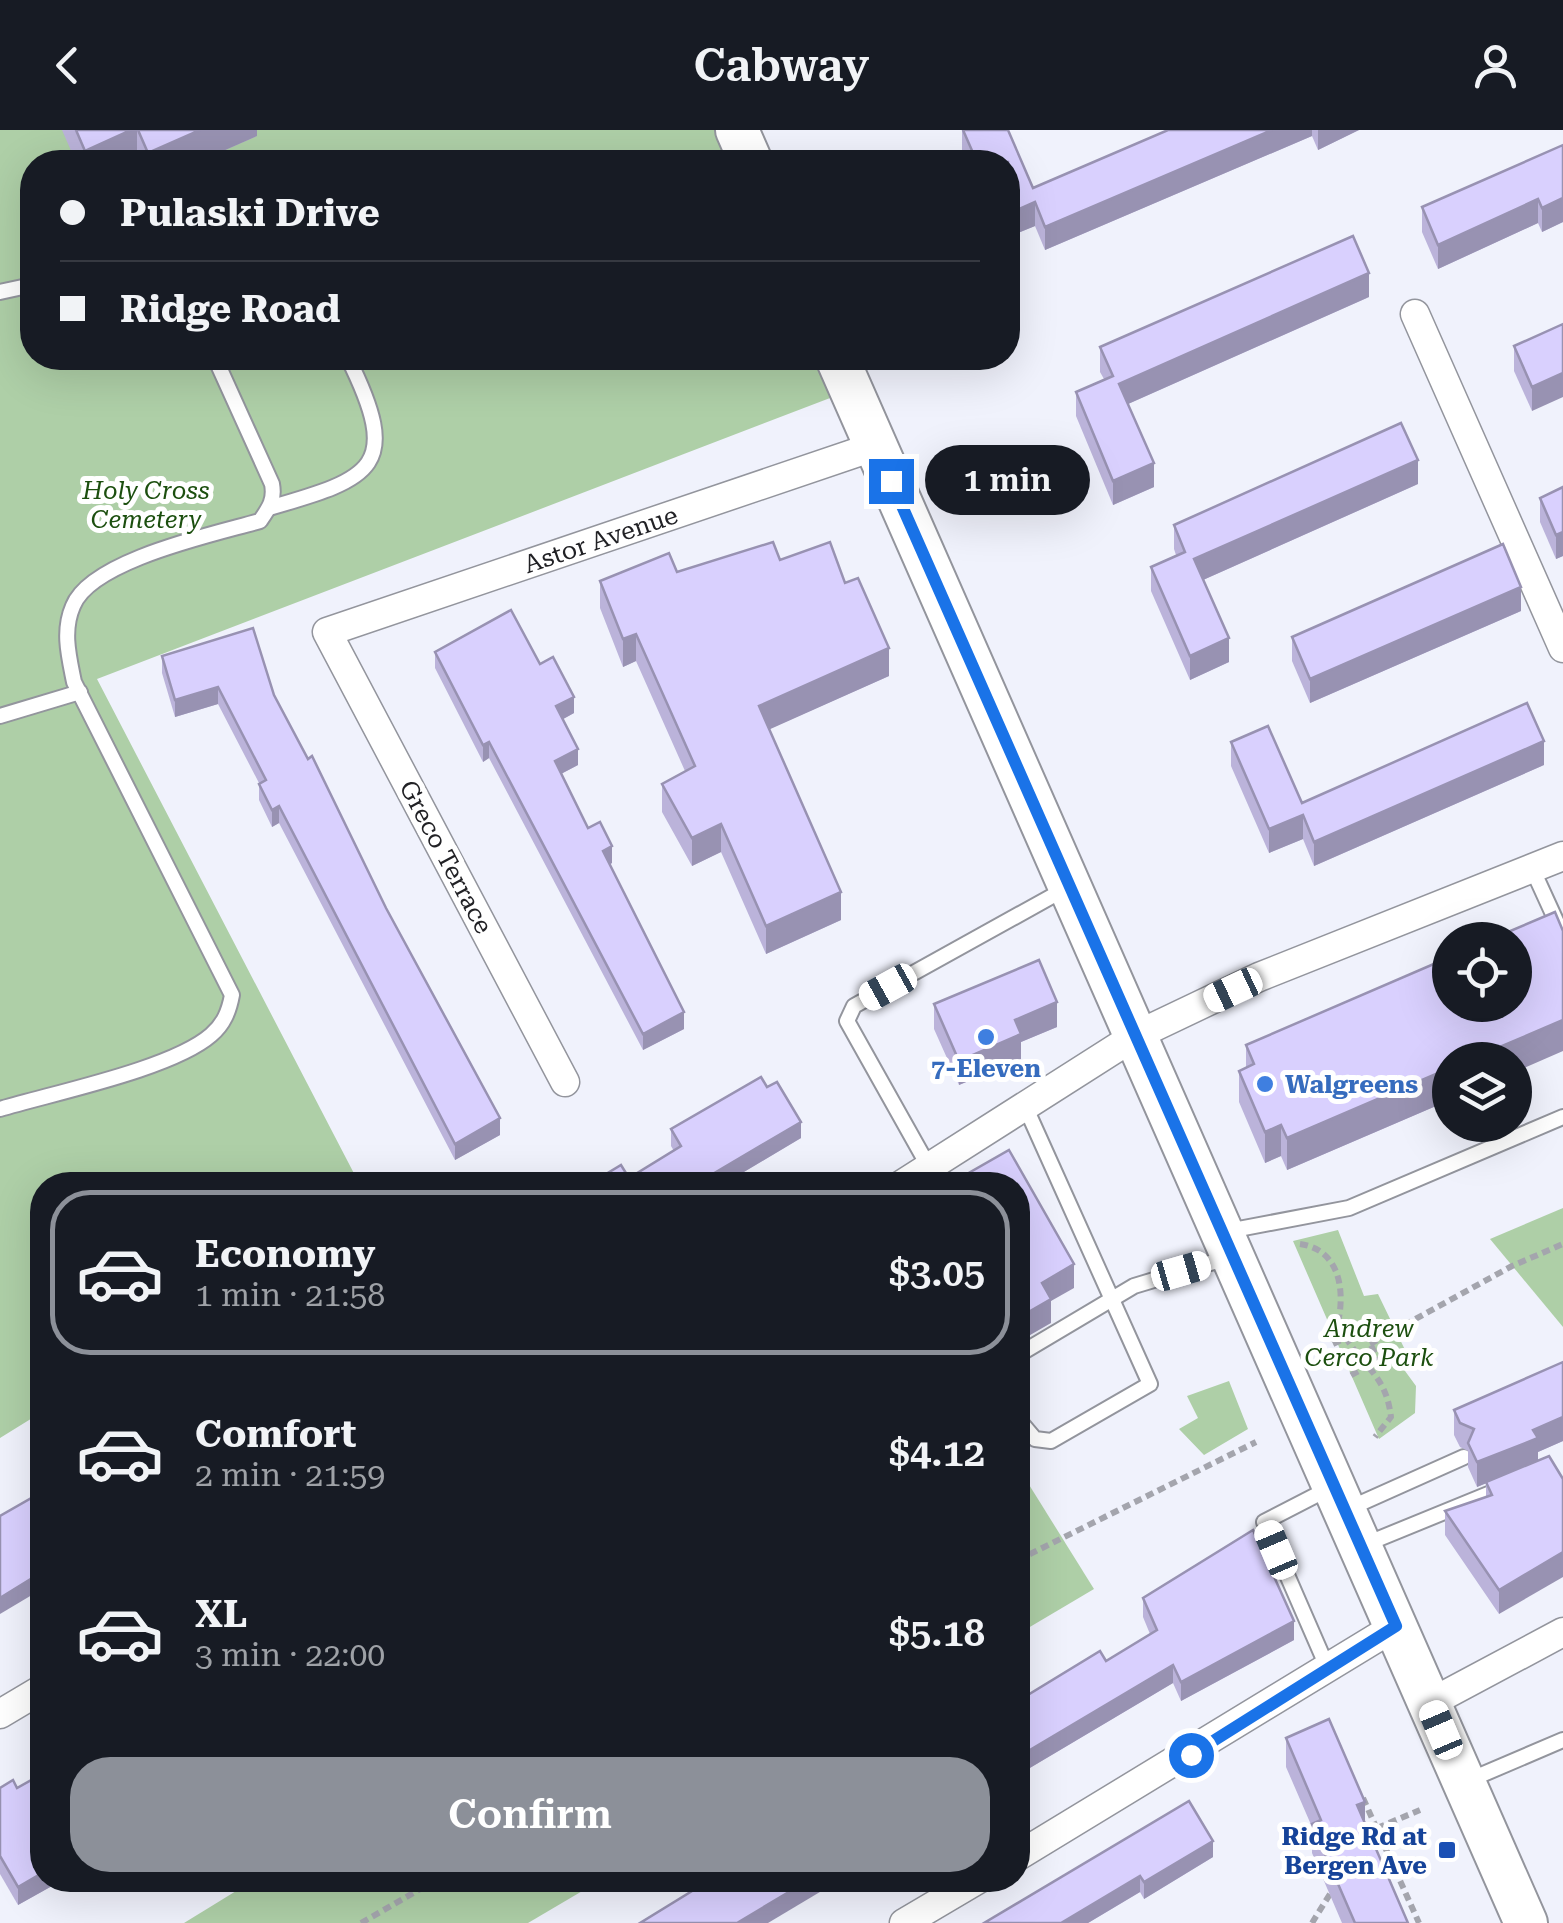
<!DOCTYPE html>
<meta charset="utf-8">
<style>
:root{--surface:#171b24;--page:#20242c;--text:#f1f3f6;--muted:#9ea1a6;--line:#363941;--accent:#8c9099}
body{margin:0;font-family:"Roboto Serif",serif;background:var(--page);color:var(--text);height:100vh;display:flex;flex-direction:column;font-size:38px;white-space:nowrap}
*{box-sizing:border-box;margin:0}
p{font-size:32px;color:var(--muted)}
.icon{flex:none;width:55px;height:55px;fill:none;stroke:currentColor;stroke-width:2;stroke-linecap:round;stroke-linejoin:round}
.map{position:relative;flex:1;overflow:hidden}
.panel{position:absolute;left:30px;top:1042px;width:1000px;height:720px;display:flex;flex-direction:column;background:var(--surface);border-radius:40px;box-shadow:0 10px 40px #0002}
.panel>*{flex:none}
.top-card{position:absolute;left:20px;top:20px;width:1000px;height:220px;border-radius:40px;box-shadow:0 10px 40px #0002;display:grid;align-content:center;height:220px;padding:0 40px;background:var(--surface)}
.controls{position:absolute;left:1432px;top:792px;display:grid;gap:20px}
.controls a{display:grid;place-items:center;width:100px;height:100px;border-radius:50%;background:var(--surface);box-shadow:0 10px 40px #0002;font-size:50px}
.end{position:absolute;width:45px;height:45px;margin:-22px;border:12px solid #1a73e8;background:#fff;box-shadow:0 0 0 5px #fff}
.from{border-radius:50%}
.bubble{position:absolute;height:70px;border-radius:35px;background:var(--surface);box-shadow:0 10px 40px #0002;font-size:32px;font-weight:600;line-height:70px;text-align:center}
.car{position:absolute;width:30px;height:60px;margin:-30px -15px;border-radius:12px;box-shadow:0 0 8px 2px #0007;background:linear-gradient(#fff 24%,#345 0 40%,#fff 0 76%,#345 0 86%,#fff 0)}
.top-card b{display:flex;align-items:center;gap:35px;height:95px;font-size:38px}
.top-card b+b{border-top:2px solid var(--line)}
.top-card i{width:25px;height:25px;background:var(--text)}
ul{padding:18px 0 0;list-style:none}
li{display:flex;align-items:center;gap:30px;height:165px;margin:0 20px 15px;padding:0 20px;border:5px solid transparent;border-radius:40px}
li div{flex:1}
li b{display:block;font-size:38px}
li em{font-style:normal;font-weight:600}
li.current{border-color:var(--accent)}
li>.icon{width:90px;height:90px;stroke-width:1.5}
.primary-button{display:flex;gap:20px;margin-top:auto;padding:20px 40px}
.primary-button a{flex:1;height:115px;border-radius:40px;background:var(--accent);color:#fff;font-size:40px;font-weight:600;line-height:115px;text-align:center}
header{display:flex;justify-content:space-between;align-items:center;height:130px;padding:0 40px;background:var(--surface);font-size:45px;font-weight:600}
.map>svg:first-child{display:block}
.green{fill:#aecfa7}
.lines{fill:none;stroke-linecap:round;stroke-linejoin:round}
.service-casing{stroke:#93959d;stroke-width:18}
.minor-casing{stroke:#93959d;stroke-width:31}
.primary-casing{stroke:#93959d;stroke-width:46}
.path{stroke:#a4a5ad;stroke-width:6;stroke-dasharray:8 5;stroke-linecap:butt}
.service{stroke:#fff;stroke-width:14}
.minor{stroke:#fff;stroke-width:28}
.primary{stroke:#fff;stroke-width:42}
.wall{fill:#bbb3da}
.shaded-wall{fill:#9892b2}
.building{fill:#d9d0fe;stroke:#9892b2;stroke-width:2.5}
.route{stroke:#1a73e8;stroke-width:12}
.shop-dot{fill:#3f7fe0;stroke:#fff;stroke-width:4}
.transit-dot{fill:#1a4fb4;stroke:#fff;stroke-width:4}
.labels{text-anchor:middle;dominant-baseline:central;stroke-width:10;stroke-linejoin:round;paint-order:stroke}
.park-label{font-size:25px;font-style:italic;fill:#1c4f0f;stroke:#fff}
.street-label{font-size:25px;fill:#212125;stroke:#fff}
.shop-label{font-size:25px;font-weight:bold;fill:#366cbe;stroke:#fff}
.transit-label{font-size:25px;font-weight:bold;fill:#164399;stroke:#fff;text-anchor:end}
</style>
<header><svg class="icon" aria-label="back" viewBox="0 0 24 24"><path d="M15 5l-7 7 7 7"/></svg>Cabway<svg class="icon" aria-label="person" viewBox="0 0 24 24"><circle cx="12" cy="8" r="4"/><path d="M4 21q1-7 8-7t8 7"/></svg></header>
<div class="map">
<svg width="1563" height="1793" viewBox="0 0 1563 1793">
<rect width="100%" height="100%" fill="#f0f2fc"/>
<g class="green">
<path d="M0,0H737L751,32H32V228H837L851,260L97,549L360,1055H42V1282L0,1308Z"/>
<path d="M1563,1078V1197L1490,1109Z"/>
<path d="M1338,1100L1364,1166L1378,1164L1407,1224L1397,1230L1416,1256L1415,1283L1379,1309L1293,1111Z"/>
<path d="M1229,1251L1248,1299L1204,1325L1179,1299L1198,1288L1187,1266Z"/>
<path d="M1018,1337L1094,1459L1018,1504Z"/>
<path d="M254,1750H601L528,1793H184Z"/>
</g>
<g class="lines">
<g class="service-casing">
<g id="service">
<path d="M0,162L32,155"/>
<path d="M269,378C374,348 402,337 348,228"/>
<path d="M0,586L80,562"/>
<path d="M1531,736L1563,806"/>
<path d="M0,979C53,963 172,939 211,905C224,894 229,881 232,865L74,552C69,527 62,501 73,476C91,430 215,404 260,391C269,378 275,370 272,354L215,228"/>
<path d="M930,1039L847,891L854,876L1065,759"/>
<path d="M1228,1101L1349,1078L1563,987"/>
<path d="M1018,1225L1134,1156L1227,1128"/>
<path d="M1018,1289L1035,1309L1051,1311L1150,1254L1025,976"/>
<path d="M1350,1378L1464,1327"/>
<path d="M1366,1414L1503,1358"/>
<path d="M1328,1539L1264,1392L1328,1359"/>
<path d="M1467,1651L1563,1610"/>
</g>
</g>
<g class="minor-casing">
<g id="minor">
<path d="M1415,184L1563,518"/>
<path id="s1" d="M565,952L327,502L876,316"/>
<path d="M901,1055L1135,906L1259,847L1563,726"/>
<path d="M1430,1573L1563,1502"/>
<path d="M0,1584L42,1559"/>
<path d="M1018,1726L1396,1496"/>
<path d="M904,1793L977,1750"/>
</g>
</g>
<g class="primary-casing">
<g id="primary">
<path d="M737,0L751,32"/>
<path d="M837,228L1526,1793"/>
</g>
</g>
<g class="path">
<path d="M1300,1114C1348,1121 1346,1178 1332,1212"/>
<path d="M1346,1208L1363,1198L1378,1230L1348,1247"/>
<path d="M1333,1214L1346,1208C1367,1241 1386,1246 1391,1287L1375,1307"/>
<path d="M1370,1214L1512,1136L1563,1114"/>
<path d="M1018,1430L1256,1312"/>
<path d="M1363,1668L1419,1793"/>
<path d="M1377,1698L1420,1680"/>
<path d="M361,1793L436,1750"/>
<path d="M1312,1793L1330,1764"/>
</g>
<use href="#service" class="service"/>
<use href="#minor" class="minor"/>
<use href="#primary" class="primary"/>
</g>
<g class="wall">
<path d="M62,0H257V6L198,32H138L137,29L129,32H76Z"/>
<path d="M962,0H1008L1033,58L1168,0H1359L1318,20L1312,6L1045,120L1035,96L1008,107V32H967L962,21Z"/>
<path d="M1563,15V92L1542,102L1538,93L1438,139L1422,102V77Z"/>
<path d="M1369,167L1128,274L1154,357L1113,375L1076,286V262L1104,249L1100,242V217Z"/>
<path d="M1563,194L1532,281L1514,241V216Z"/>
<path d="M1418,354L1203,450L1229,532L1190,550L1151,461V437L1176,425L1174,419V395Z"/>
<path d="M1563,357V426L1556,429L1540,392V368Z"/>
<path d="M780,430L845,453L889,546L769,599L841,790L766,824L721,722L692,736L662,682V654L685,641L636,531L623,537L600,478V451Z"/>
<path d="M1521,481L1310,573L1292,531V507Z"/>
<path d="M435,522L540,534L574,583L563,589L578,635L561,644L588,698L612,733L610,734L684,899L643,920L489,628L483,632L435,538Z"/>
<path d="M162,526L274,565L386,778L500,1005L455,1030L279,693L272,697L259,670V653L218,574L175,587L162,543Z"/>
<path d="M1231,612L1302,673L1544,635L1314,736L1303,709L1269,723L1231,636Z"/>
<path d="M934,874L1057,897L1021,912V929L959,955L934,899Z"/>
<path d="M1246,915L1450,930V970L1287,1040L1281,1026L1265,1033L1239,972V941L1246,938Z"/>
<path d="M671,999L801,1008L722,1055H593V1052L629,1048L674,1021L671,1016Z"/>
<path d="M1563,1232V1311L1538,1322L1499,1484L1445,1405V1381L1486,1367V1353L1477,1357L1468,1337V1321L1460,1317L1454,1305V1280Z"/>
<path d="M1143,1468L1294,1510L1181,1571L1173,1553L1018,1645V1571L1106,1531L1150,1504L1143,1487Z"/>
<path d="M1286,1608L1365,1695L1408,1793H1342L1312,1723V1697L1286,1637Z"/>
<path d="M0,1658L52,1750V1756L18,1775L0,1744Z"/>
<path d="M1189,1671L1213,1727L1144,1769L1140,1762L1088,1793H984Z"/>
</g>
<g class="shaded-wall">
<path d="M131,0H137V29L129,32H85V21Z"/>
<path d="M200,0H257V6L198,32H148V23Z"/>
<path d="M1272,0H1312V6L1045,120V97Z"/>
<path d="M1318,0H1359L1318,20Z"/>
<path d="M1563,59V92L1542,102V78Z"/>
<path d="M1538,69V93L1438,139V115Z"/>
<path d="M1035,72V96L1008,107V84Z"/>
<path d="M1369,143V167L1119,278V254Z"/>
<path d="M1563,243V267L1532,281V257Z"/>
<path d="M1418,330V354L1194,454V429Z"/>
<path d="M1154,333V357L1113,375V351Z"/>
<path d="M1563,402V426L1556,429V405Z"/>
<path d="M1521,457V481L1310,573V549Z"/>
<path d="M636,504V531L623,537V509Z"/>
<path d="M1229,508V532L1190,550V526Z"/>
<path d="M889,518V546L759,604V576Z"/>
<path d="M218,557V574L175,587V570Z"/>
<path d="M574,567V583L556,593V576Z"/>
<path d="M1544,611V635L1314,736V712Z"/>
<path d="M489,612V628L483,632V615Z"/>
<path d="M578,619V635L555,647V631Z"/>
<path d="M279,676V693L272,697V680Z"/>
<path d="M1303,685V709L1269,723V699Z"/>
<path d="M721,694V722L692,736V708Z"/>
<path d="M612,716V733L603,738V721Z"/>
<path d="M841,762V790L766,824V796Z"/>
<path d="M1057,872V897L1021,912V929L959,955V931L1015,890Z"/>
<path d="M684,882V899L643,920V904Z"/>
<path d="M1563,890V921L1515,942V930H1469Z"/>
<path d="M1450,938V970L1287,1040V1008Z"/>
<path d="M500,988V1005L455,1030V1014Z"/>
<path d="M801,992V1008L722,1055H694Z"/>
<path d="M1281,995V1026L1265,1033V1002Z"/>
<path d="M1074,1134V1158L1051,1171V1193L1018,1212V1188L1042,1153Z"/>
<path d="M1563,1287V1311L1538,1322V1332L1477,1357V1332L1533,1300Z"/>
<path d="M1563,1422V1447L1499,1484V1460Z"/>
<path d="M42,1442V1459L0,1484V1468Z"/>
<path d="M1294,1491V1510L1181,1571V1552Z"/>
<path d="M1173,1535V1553L1018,1645V1627Z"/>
<path d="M1365,1672V1701L1357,1675Z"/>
<path d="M1213,1711V1727L1144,1769V1752Z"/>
<path d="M42,1743V1750H52V1756L18,1775V1757Z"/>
<path d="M1140,1746V1762L1088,1793H1061Z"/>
<path d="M809,1750H840L768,1793H737Z"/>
</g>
<g class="building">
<path d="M76,0H131L85,21Z"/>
<path d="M138,0H200L148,23Z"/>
<path d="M963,0H1008L1033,58L1168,0H1272L1045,97L1035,72L1008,84V32H977Z"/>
<path d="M1563,15V68L1542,78L1538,69L1438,115L1422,77Z"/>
<path d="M1353,106L1369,143L1119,254L1154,333L1113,351L1076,262L1113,246L1100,217Z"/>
<path d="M1563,194V243L1532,257L1514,216Z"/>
<path d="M1401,293L1418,330L1194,429L1229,508L1190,526L1151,437L1185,422L1174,395Z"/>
<path d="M1563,357V402L1556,405L1540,368Z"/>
<path d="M773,412L780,430L830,412L845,453L858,448L889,518L759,576L841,762L766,796L721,694L692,708L662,654L695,636L636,504L623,509L600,451L669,423L677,442Z"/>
<path d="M1503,414L1521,457L1310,549L1292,507Z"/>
<path d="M511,480L540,534L553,527L574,567L556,576L578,619L555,631L588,698L600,692L612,716L603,721L684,882L643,904L489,612L483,615L435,522Z"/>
<path d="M253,498L274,565L308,629L312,626L386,778L500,988L455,1014L279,676L272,680L259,654L266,650L218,557L175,570L162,526Z"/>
<path d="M1527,573L1544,611L1314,712L1303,685L1269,699L1231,612L1268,596L1302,673Z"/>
<path d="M1555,782L1563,801V890L1469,930H1450V938L1287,1008L1281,995L1265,1002L1239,941L1254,934L1246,915L1450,827V875H1515V810H1489Z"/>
<path d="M1039,830L1057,872L1015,890L1021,904L959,931L934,874Z"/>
<path d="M761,947L767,957L777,952L801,992L694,1055H595L593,1052L621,1035L629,1048L681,1016L671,999Z"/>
<path d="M1009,1020L1074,1134L1042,1153L1051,1169L1018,1188V1055H964L960,1048Z"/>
<path d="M1563,1232V1287L1533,1300L1538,1308L1477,1332L1468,1313L1474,1299L1460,1293L1454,1280Z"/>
<path d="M1549,1326L1563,1349V1422L1499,1460L1445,1381L1492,1365L1486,1352Z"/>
<path d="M42,1362V1442L0,1468V1386Z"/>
<path d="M1253,1400L1294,1491L1181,1552L1173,1535L1018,1627V1571L1100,1521L1106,1531L1157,1500L1143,1468Z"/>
<path d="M1329,1589L1365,1672L1357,1675L1408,1793H1355L1312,1694L1321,1690L1286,1608Z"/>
<path d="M42,1644V1743L18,1757L0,1726V1658L13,1650L17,1658Z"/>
<path d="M1189,1671L1213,1711L1144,1752L1140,1746L1061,1793H984Z"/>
<path d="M710,1750H809L737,1793H640Z"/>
</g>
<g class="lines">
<path class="route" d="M891,351L1396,1496L1191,1625"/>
</g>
<g class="shop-dot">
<circle cx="986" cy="907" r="10"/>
<circle cx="1265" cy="954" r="10"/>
</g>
<rect class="transit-dot" x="1437" y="1710" width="20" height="20" rx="5"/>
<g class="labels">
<g class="park-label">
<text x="146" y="360">Holy Cross<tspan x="146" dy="29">Cemetery</tspan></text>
<text x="1369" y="1198">Andrew<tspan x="1369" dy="29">Cerco Park</tspan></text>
</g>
<g class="street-label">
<text stroke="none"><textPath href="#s1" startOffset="798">Astor Avenue</textPath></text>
<text transform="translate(446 727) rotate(62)">Greco Terrace</text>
</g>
<g class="shop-label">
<text x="986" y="938">7-Eleven</text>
<text x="1285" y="954" text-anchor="start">Walgreens</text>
</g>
<g class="transit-label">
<text x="1427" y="1706">Ridge Rd at<tspan x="1427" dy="29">Bergen Ave</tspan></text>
</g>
</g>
</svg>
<div class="controls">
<a><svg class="icon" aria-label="locate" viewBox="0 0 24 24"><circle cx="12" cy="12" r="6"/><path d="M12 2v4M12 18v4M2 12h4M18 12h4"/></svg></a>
<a><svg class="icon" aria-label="layers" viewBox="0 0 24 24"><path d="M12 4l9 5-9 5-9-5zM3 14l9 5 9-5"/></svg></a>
</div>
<i class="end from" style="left:1191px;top:1625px"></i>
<i class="end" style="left:891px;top:351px"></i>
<div class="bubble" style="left:925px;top:315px;width:165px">1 min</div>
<i class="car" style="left:888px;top:857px;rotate:241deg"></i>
<i class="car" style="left:1233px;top:860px;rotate:245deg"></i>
<i class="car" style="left:1181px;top:1141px;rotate:74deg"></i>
<i class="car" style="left:1276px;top:1420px;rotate:337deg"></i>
<i class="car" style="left:1441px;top:1600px;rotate:337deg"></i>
<div class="top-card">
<b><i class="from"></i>Pulaski Drive</b>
<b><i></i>Ridge Road</b>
</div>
<section class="panel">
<ul>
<li class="current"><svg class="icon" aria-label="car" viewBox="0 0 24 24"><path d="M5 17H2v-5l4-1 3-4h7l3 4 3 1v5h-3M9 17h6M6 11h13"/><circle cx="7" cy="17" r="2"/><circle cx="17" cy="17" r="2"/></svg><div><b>Economy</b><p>1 min · 21:58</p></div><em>$3.05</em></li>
<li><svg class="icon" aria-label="car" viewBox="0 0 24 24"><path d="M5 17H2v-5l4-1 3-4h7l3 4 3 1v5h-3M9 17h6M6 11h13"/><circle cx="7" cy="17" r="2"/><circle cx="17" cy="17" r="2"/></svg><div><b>Comfort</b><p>2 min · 21:59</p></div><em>$4.12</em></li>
<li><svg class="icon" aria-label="car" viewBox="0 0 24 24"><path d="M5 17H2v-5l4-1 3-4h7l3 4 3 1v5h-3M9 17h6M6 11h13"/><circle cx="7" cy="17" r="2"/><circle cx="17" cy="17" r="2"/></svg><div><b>XL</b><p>3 min · 22:00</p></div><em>$5.18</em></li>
</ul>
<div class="primary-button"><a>Confirm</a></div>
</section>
</div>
